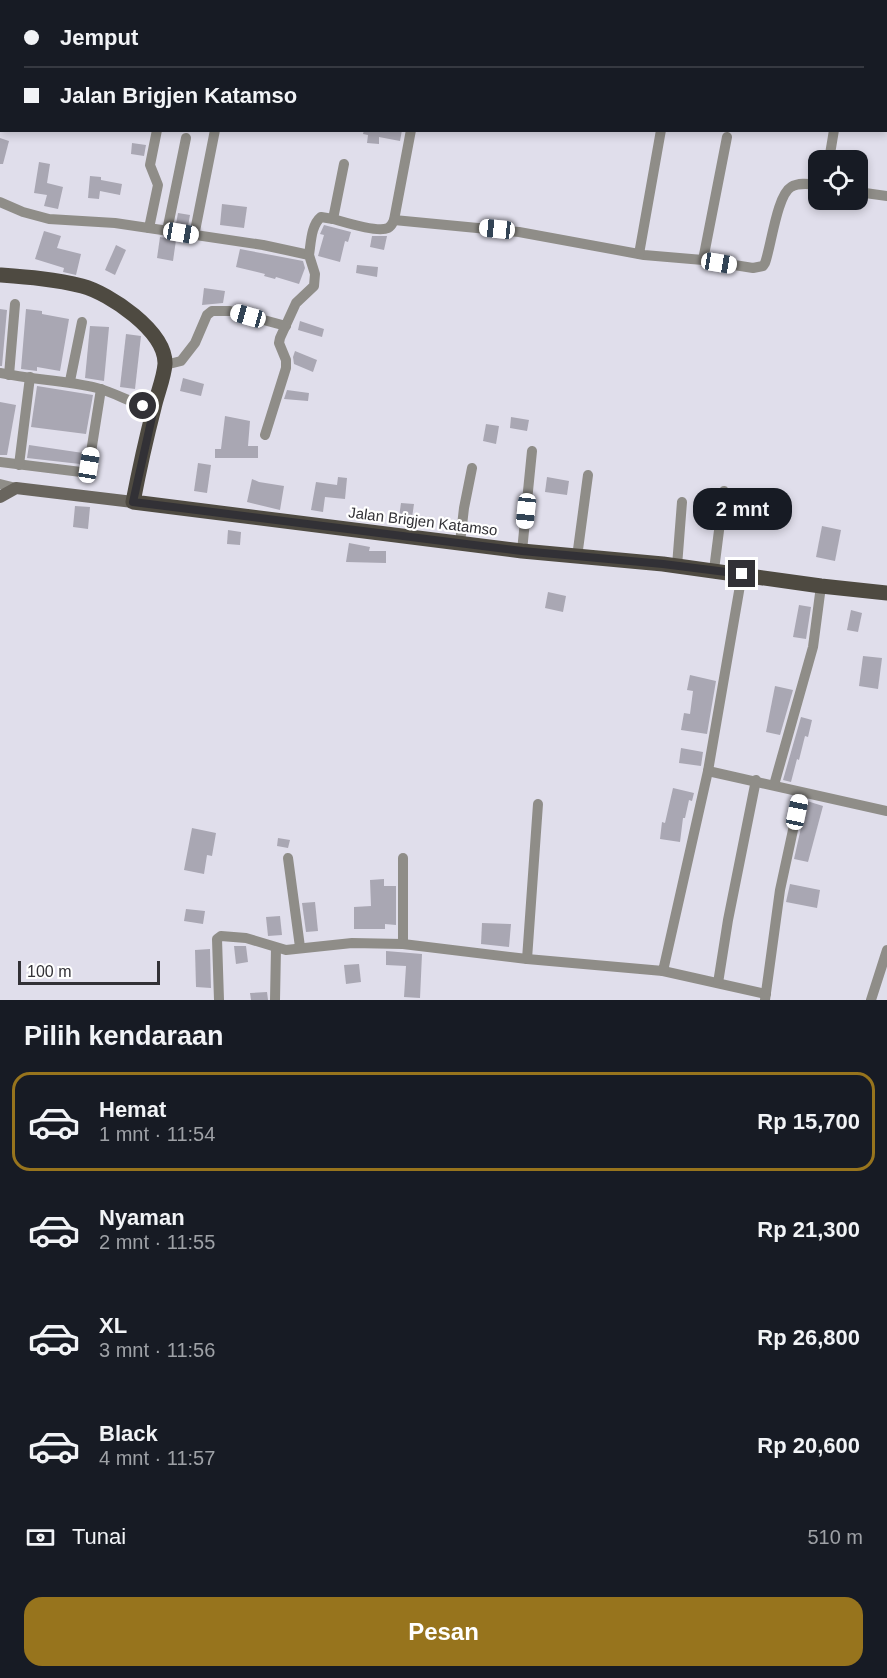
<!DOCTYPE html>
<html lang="id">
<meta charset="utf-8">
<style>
:root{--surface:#171b24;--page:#20242c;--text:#f1f3f6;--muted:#9ea1a6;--line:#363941;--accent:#97741d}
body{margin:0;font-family:Arial,sans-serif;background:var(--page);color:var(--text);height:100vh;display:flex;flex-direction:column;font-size:22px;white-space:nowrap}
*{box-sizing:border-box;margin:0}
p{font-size:20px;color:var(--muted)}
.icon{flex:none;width:33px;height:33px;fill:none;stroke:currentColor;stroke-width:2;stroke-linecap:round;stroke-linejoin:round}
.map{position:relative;height:1000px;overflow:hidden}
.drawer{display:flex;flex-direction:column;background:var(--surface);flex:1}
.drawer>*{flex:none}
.hud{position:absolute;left:0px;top:0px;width:888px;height:132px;box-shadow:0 3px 9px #0003;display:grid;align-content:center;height:132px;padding:0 24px;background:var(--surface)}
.fabs{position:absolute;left:808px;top:150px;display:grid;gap:12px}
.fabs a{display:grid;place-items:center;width:60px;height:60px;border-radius:12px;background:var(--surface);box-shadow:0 3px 9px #0003;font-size:30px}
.scale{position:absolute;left:18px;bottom:15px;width:142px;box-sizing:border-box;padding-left:6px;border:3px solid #323136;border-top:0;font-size:16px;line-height:21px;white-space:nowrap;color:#323136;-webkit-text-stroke:4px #fff;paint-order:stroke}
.end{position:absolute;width:27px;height:27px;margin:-14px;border:8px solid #323136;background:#fff;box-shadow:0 0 0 3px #fff}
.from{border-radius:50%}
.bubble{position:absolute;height:42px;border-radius:18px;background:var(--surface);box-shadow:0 3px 9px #0003;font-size:20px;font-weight:700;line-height:42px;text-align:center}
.car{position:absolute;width:18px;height:36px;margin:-18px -9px;border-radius:8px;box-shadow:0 0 4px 2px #0007;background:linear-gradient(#fff 24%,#345 0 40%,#fff 0 76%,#345 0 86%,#fff 0)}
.hud b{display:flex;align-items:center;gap:21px;height:57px;font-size:22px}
.hud b+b{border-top:2px solid var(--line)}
.hud i{width:15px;height:15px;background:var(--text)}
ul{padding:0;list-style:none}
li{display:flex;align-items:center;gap:18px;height:99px;margin:0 12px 9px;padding:0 12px;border:3px solid transparent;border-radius:18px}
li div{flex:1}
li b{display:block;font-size:22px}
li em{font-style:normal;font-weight:700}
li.current{border-color:var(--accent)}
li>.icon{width:54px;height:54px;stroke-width:1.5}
h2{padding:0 24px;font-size:27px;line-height:72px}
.pay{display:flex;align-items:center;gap:15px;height:66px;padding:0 24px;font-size:22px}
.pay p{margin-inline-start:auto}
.cta{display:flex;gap:12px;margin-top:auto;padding:12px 24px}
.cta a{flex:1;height:69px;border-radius:18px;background:var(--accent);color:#fff;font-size:24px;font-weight:700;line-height:69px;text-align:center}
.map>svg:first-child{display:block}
.building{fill:#a9a7b3}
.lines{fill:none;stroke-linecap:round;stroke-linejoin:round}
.street{stroke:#8f8d88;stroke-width:10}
.secondary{stroke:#69655e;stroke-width:12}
.primary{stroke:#4e4a41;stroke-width:15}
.route{stroke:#323136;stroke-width:8}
.labels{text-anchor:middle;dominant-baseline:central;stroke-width:4.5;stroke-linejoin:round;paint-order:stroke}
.street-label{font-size:15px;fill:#323136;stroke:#fff}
</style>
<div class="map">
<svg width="887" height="1000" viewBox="0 0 887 1000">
<rect width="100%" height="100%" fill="#e0deeb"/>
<g class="building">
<path d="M364,130H402L400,141L379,137V144L367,143L368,135L363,134Z"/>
<path d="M0,138L9,141L3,164H0Z"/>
<path d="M132,143L146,145L144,156L131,154Z"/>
<path d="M39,162L50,164L47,183L63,187L58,209L44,206L47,195L34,193Z"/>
<path d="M90,176L101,177V180L122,184L120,195L100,191L99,199L88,198Z"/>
<path d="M222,204L247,207L244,228L220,225Z"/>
<path d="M178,213L190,215L188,226L176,224Z"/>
<path d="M324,225L351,232L348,242L345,241L340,262L318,256L324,235L320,234Z"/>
<path d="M44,231L61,236L57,248L81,254L76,275L63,272L64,268L35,259Z"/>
<path d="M372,236H387L384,250L370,247Z"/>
<path d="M160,237L176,240L173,261L157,258Z"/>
<path d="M116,245L126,250L115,275L105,270Z"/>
<path d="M240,249L303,261L305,268L299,284L276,277L275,279L264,276L265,274L236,267Z"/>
<path d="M357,265L378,267L377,277L356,273Z"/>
<path d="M204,288L225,291L223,303L202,305Z"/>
<path d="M0,309L7,310L2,366H0Z"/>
<path d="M26,309L42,311V314L69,319L60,371L37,367V371L21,369Z"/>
<path d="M300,321L324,329L322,337L298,330Z"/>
<path d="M90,326L109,327L104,381L85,378Z"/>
<path d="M126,334L141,336L135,389L120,387Z"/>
<path d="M295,351L317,360L313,372L294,364L293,357Z"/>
<path d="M183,378L204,384L201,396L180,391Z"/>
<path d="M37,386L93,395L86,434L31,427Z"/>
<path d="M287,390L309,393L308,401L284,399Z"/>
<path d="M0,402L16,405L7,455H0Z"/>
<path d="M225,416L250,421L248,446H258V458H215V449H221Z"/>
<path d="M511,417L529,420L527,431L510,428Z"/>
<path d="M486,424L499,426L496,444L483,441Z"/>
<path d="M29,445L83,453L82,462L80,464L27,458Z"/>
<path d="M198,463L211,465L207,493L194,491Z"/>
<path d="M338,477L347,478L345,499L325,497L323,512L311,510L316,482L337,485Z"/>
<path d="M547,477L569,481L567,495L545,492Z"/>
<path d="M252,479L259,482L284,486L280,510L247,502Z"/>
<path d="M401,503L414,504L411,525L398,524Z"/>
<path d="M75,506L90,507L88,529L73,527Z"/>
<path d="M822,526L841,530L835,561L816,557Z"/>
<path d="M228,530L241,532L240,545L227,544Z"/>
<path d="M349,543L370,547L369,551H386V563L346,562Z"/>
<path d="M548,592L566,596L563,612L545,608Z"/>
<path d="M799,605L811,607L806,639L793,637Z"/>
<path d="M851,610L862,613L858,632L847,630Z"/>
<path d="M863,656L882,658L878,689L859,686Z"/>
<path d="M690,675L716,681L707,734L681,730L684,713L690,714L693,691L687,690Z"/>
<path d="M775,686L793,690L780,735L766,732Z"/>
<path d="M801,717L812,720L808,737L805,736L799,760L797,759L791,782L783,780Z"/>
<path d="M681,748L703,752L701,766L679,763Z"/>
<path d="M673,788L694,793L692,801L689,800L685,818H683L680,842L660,839L662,822L665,823Z"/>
<path d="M807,801L823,806L808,862L794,859Z"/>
<path d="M192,828L216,833L212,856L207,855L204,874L184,870Z"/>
<path d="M278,838L290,840L288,848L277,846Z"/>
<path d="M384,879V886H396V925L385,924V929H354V907L371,906L370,880Z"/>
<path d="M790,884L820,890L817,908L786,902Z"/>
<path d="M315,902L318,931L306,932L302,903Z"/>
<path d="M186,909L205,911L203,924L184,921Z"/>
<path d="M280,916L282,935L268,936L266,917Z"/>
<path d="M482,923L511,924L509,947L481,944Z"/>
<path d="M234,946H246L248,962L236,964Z"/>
<path d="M210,949L211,988L196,987L195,950Z"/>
<path d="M386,951L422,954L420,998L404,997L406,966L386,965Z"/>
<path d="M359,964L361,982L346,984L344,965Z"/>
<path d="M267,992L268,1000H251L250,993Z"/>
</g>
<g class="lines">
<g class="street">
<path d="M855,2V0"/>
<path d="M0,28L2,29"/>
<path d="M0,104L2,105"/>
<path d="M829,160L834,130"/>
<path d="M858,192L887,196"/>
<path d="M0,202L23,212L49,219L115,223L263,245L309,255L315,274L314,286L296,303L280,338L279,343L286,360V368L265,435"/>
<path d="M333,219C344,222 378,233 388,228C392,226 392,224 394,220L411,130"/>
<path d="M394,220L519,232L644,255L703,260L753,268L763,266L765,263C771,247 777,195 791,187C799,182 810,184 819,185"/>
<path d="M149,228L158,185L150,165L157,130"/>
<path d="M167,231L186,138"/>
<path d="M194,236L215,130"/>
<path d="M639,254L661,130"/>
<path d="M309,255C311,243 311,225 321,217L333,219L344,164"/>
<path d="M703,260L727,137"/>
<path d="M165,365L181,361L195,343L207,315L212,311H230L286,326"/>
<path d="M0,373C32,380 65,380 97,388C116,393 133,404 154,409"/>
<path d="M9,375L15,304"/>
<path d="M70,381L82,322"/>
<path d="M0,462L81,472L86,470L89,465L101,389"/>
<path d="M19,465L30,377"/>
<path d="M0,484L16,488"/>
<path d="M460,543L464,508L472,468"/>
<path d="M522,551L532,451"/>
<path d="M577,557L588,475"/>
<path d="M677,566L682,502"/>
<path d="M714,570L724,491"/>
<path d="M708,771L887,811"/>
<path d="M774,785L813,647L821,586"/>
<path d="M288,858L300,947"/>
<path d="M403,944V858"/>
<path d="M527,959L538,804"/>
<path d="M663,971L766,994"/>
<path d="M718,983L728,920L756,780"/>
<path d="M219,1000L217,939L221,936L246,938L286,950L352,943L403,944L527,959L663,971L708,771L742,574"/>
<path d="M275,1000L276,948"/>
<path d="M765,1000L780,890L801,793"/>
<path d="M871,1000L887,950"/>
</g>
<path class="secondary" d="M0,497L16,488L133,502"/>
<path class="primary" d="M0,275C27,277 55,279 82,286C109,293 166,331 165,364C164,378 157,394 154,408C146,439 139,471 133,502L522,551L663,564L821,586L887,593"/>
</g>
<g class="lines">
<path class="route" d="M143,406L154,408L133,502L522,551L663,564L742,574"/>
</g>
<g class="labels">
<g class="street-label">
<text transform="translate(423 521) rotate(7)">Jalan Brigjen Katamso</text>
</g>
</g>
</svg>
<div class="fabs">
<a><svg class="icon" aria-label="locate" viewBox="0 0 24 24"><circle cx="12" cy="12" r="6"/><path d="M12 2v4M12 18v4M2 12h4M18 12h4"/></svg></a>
</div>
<div class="scale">100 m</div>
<i class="end from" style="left:143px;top:406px"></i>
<i class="end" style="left:742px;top:574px"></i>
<div class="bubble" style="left:693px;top:488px;width:99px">2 mnt</div>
<i class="car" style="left:497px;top:229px;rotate:276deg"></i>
<i class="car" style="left:181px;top:233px;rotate:100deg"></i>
<i class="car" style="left:719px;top:263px;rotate:99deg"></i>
<i class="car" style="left:248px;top:316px;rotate:286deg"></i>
<i class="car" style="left:89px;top:465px;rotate:9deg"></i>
<i class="car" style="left:526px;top:511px;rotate:186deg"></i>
<i class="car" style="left:797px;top:812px;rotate:12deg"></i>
<div class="hud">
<b><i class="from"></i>Jemput</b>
<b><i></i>Jalan Brigjen Katamso</b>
</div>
</div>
<section class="drawer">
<h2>Pilih kendaraan</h2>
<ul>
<li class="current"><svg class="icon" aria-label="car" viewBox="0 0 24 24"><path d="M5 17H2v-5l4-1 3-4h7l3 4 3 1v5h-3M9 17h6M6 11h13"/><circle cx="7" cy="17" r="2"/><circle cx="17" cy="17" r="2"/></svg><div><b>Hemat</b><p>1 mnt · 11:54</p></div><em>Rp 15,700</em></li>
<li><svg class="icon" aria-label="car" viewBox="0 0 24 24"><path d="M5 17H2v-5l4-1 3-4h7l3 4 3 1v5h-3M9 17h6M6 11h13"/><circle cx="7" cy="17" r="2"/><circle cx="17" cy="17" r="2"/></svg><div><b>Nyaman</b><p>2 mnt · 11:55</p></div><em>Rp 21,300</em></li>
<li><svg class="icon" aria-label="car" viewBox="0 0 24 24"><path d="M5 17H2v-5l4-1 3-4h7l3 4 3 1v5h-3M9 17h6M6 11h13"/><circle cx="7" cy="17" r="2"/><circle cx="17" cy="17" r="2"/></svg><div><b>XL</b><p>3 mnt · 11:56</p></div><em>Rp 26,800</em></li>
<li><svg class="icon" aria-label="car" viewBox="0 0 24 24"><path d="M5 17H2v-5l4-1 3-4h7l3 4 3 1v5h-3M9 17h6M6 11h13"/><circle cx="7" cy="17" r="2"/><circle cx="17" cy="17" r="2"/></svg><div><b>Black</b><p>4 mnt · 11:57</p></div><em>Rp 20,600</em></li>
</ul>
<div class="pay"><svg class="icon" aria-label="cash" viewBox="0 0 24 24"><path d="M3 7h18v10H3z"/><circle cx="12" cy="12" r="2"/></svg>Tunai<p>510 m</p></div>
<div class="cta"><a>Pesan</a></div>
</section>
